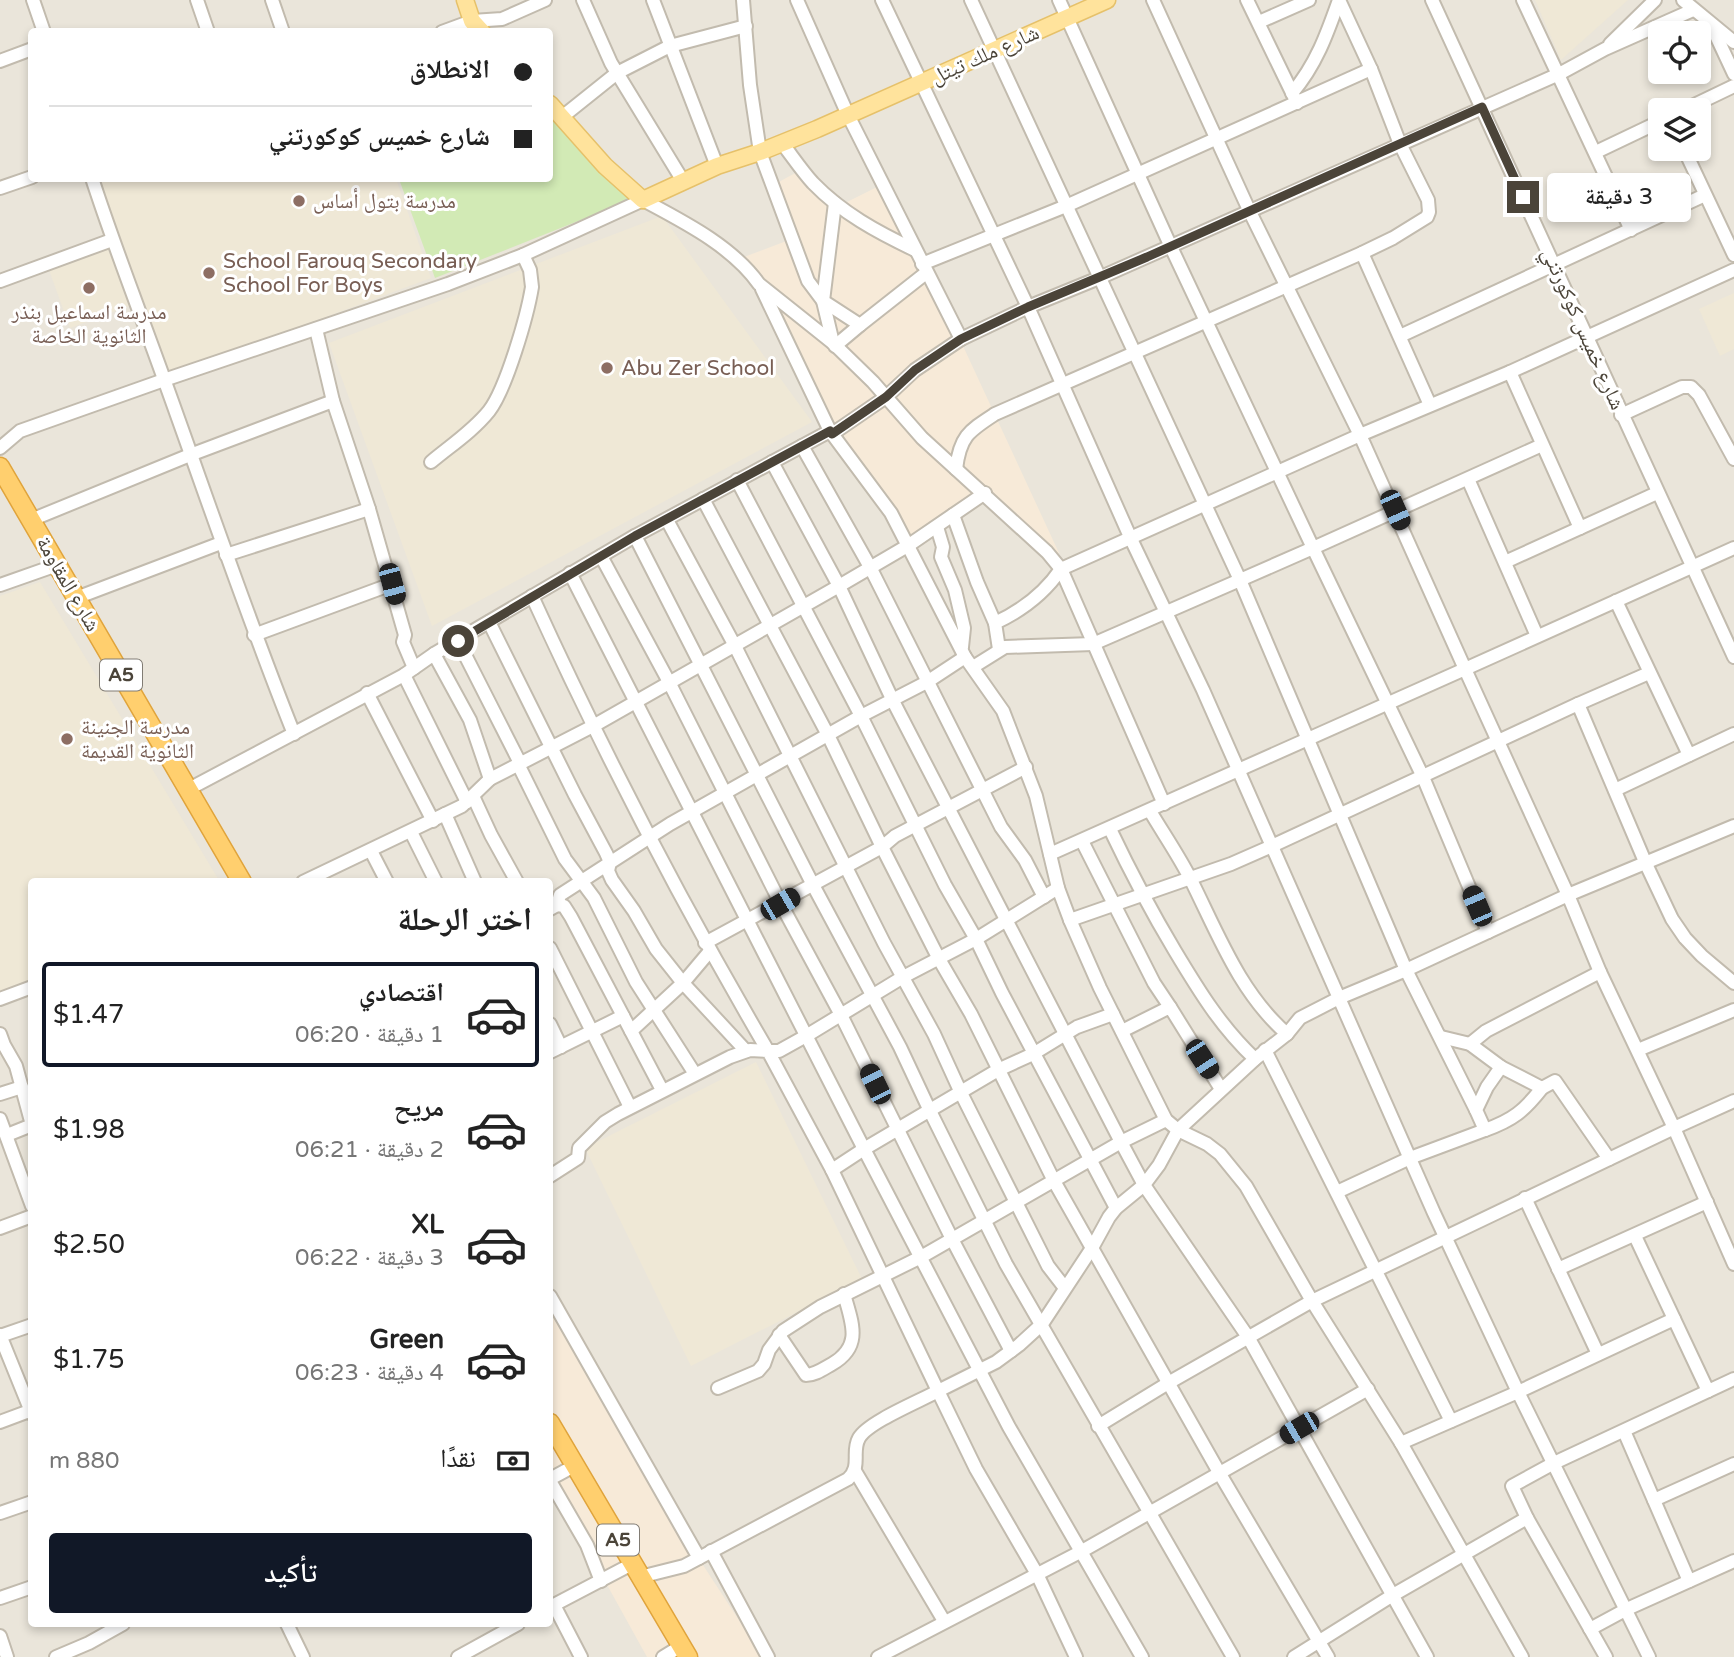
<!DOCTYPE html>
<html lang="ar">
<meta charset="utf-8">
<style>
:root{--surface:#fff;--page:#f2f2f2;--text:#222;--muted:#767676;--line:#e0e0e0;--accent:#111827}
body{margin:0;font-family:"Varela Round","Noto Naskh Arabic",sans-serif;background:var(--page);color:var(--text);direction:rtl;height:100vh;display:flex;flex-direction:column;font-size:26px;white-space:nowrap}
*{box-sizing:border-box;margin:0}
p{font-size:23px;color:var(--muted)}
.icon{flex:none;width:38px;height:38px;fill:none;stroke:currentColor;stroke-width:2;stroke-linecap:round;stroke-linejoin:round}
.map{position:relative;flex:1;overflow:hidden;direction:ltr}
.sheet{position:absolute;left:28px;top:878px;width:525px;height:749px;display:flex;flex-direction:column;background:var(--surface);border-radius:7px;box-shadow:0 4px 10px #0003;direction:rtl}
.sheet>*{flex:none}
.hud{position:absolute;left:28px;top:28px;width:525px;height:154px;border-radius:7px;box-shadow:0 4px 10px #0003;direction:rtl;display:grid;align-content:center;height:154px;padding:0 21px;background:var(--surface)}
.buttons{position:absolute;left:1648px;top:21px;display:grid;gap:14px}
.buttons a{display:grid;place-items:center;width:63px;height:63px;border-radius:7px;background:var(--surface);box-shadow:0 4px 10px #0003;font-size:35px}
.end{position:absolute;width:32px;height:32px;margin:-16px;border:9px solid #4b4439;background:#fff;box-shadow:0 0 0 4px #fff}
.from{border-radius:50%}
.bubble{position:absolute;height:49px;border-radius:7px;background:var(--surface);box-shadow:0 4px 10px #0003;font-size:23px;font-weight:600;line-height:49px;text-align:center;direction:rtl}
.car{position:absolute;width:21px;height:42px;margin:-21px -10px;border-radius:9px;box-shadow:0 0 5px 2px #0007;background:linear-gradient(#222 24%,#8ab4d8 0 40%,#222 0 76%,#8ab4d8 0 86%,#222 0)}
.hud b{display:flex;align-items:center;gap:24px;height:66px;font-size:26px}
.hud b+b{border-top:2px solid var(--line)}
.hud i{width:18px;height:18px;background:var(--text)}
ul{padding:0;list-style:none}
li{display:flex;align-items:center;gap:21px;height:105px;margin:0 14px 10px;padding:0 7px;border:4px solid transparent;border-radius:7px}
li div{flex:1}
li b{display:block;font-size:26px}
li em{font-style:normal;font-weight:600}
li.active{border-color:var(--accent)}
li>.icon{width:63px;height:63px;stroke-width:1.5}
h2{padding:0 21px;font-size:32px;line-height:84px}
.pay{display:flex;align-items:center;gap:18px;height:77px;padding:0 21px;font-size:26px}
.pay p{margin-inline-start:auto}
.button{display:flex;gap:14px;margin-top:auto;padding:14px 21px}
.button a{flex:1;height:80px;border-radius:7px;background:var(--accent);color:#fff;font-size:28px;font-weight:600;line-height:80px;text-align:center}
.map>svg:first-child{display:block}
.residential{fill:#eae5da;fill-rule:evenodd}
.commercial{fill:#f7ead8}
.education{fill:#efe8d6}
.green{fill:#d2eab5}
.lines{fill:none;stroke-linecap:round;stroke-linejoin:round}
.minor-casing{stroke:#c2bbae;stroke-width:16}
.major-casing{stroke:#e6c16a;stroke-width:19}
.highway-casing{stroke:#e0a43c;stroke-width:21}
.minor{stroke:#fff;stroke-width:12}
.major{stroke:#ffe39c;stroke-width:16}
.highway{stroke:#ffcf6e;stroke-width:18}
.route{stroke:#4b4439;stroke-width:9}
.education-dot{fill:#8d6e63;stroke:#fff;stroke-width:2.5}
.labels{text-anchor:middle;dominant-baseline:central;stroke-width:6;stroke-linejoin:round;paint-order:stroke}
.shield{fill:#fff;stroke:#817c74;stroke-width:2}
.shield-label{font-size:19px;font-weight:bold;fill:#4b4439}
.street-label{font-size:21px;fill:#4b4439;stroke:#fff}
.education-label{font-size:21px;fill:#785e54;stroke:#fff;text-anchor:start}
</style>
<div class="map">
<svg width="1734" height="1657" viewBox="0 0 1734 1657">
<rect width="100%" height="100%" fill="#f6f3ec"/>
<path class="residential" d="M0,0H1734V1657H0ZM32,32H550V178H32ZM1661,33H1699V72H1661ZM1661,110H1699V149H1661ZM32,882H550V1624H32Z"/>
<g class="commercial">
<path d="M808,166L841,205L879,186L963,346L1059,553L1055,555L985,489L909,541L838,437L765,283L744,257L797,237L777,183Z"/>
<path d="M550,1311L671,1516L763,1657H694L592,1488L550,1411Z"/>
<path d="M550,1433L683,1657H647L550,1482Z"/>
</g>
<g class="education">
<path d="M1535,0H1628L1561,60Z"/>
<path d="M96,179H396L431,278L166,376Z"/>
<path d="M662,216L812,422L432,626L329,343Z"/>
<path d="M108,248L129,306L70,328L49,270Z"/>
<path d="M1734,293V349L1720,356L1699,309Z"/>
<path d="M40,582L220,882H32L31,981L0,993V596Z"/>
<path d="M756,1062L862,1279L691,1366L585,1148Z"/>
</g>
<path class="green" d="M550,111L631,200L435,278L399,179L550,178Z"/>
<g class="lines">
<g class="minor-casing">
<g id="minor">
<path d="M33,0L44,32"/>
<path d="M197,0L208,32"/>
<path d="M272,0L283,32"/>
<path d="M583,0L611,63L683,181"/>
<path d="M653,0L717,166"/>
<path d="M743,0L750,85L760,152L808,281L823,301L833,343"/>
<path d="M797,0L848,115L961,339L915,370L886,397L832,434"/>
<path d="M971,0L1240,580L1313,548L1171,247L1059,0"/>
<path d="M1153,0L1249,210L1360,435L1465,669L1734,548"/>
<path d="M1247,0L1297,103"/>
<path d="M1432,0L1734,657"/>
<path d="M1523,0L1631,230"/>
<path d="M1683,0L1734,42"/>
<path d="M1259,22L1309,0"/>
<path d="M1712,27L1734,74"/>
<path d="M442,32L472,21L502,19L545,0"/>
<path d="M1610,44L1655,0"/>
<path d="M0,61L32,49"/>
<path d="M1292,93C1316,65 1327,34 1339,0"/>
<path d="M1684,110L1734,86"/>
<path d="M562,117L617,73L670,46L746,26"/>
<path d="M782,143C792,156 802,171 813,183C842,213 877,232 915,250"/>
<path d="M1684,149L1734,255"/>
<path d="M1596,152L1661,121"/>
<path d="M92,178C114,246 140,312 164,379C207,498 247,617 294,734"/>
<path d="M0,188L32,177"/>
<path d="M835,203L823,301L860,325L926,273"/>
<path d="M1362,253L1430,405"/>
<path d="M922,264L1066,206L1371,69"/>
<path d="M0,281L112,240"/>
<path d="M762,289L830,431"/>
<path d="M316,329L333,401L369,509L405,635L403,642L414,668"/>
<path d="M1400,336L1705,195"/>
<path d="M961,339L1028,307L1099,278L1559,74L1605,49L1693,10"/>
<path d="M835,346L860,325"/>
<path d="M1510,372L1580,528"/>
<path d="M1621,415L1682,387H1691L1699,395L1734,459"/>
<path d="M802,446L870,567L1001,827L1025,860L1044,897"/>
<path d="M0,448L20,431L164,380L448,284L523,255L643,200C684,222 732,246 759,284L833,343L873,382L922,438L1047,552L1061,569L1164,804"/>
<path d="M431,462C450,446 473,431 489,411C506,389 527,317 532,287L530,270L523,255"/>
<path d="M772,462L839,586L893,701L1121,1142L1144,1185L1248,1337L1427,1657"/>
<path d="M956,469C960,436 969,431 995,414L1362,253L1393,238L1427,217L1429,212L1428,200L1400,144L1371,69L1339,0"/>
<path d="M1468,479L1537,636"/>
<path d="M737,480L861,716L945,885L976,939L1002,993L1116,1208"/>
<path d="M703,499L828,735L882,847L939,959L971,1014L1054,1181L1220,1474L1328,1657"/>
<path d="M953,515L977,582L995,623"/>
<path d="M31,520L190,455L333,401"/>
<path d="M667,520L735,646L884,943L934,1034L961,1093L1048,1266L1065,1288"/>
<path d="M937,527L943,547L941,557L955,590L964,628L962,647"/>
<path d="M635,536L813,885L900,1047L930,1111L1006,1264L1233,1657"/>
<path d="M226,555L369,509"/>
<path d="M601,556L669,682L781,904L841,1015L952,1239L1011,1351"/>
<path d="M1505,562L1657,493"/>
<path d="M570,573L864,1149L1009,1427L1142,1657"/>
<path d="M0,585L57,565"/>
<path d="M532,596C603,752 682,904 768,1051H779L806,1036L903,977L976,939L1058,888"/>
<path d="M76,598L221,543"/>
<path d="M1616,601L1689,755"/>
<path d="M489,622L575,795L606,853L610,862L608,871L612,880L634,911L656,949L683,983L746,1051"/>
<path d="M254,635L392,584"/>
<path d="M458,641L520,763"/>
<path d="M999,649L995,623C1023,610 1044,594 1061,569L1360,435L1510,372L1734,270"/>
<path d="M434,654L470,720L490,779"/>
<path d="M973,667L1005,647L1093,644L1240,580L1406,970L1476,1110"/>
<path d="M404,675L467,802"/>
<path d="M367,693L433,821"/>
<path d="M1578,704L1649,673"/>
<path d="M518,764L565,859L594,898L636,982L695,1074"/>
<path d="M187,790L404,675L434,654L635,536L830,431L891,513L965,657L1003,711L1036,796L1058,888L1070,920L1100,988L1166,1120L1178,1130L1207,1144L1220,1154L1246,1186L1312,1301L1401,1443L1522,1657"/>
<path d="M1615,790L1734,734"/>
<path d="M473,796L491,835L517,882"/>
<path d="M1150,811C1163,833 1179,856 1191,880C1218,934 1240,993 1287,1034"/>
<path d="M445,814L475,882"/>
<path d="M1110,829C1130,871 1151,911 1175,951C1199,991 1221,1027 1255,1059"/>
<path d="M411,832L436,882"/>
<path d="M1082,841L1154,983L1170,1007"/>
<path d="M371,851L387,882"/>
<path d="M1050,854L1465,669L1568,895L1734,826"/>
<path d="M303,882L462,806L490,779L595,725L839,586L909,545L985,493"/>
<path d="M557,905L564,906L571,917L662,1090"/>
<path d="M550,909L557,905L560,895L670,824L861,716L927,682L965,657"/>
<path d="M1070,920L1231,864L1272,846L1578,704L1646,864L1672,919L1685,938L1702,956L1734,983"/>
<path d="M1488,932L1423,777L1313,548L1542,445"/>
<path d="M705,943L882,847L895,836L1026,767"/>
<path d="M550,948L630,1107"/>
<path d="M0,999L32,987"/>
<path d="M550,1024L561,1047"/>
<path d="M631,1031L683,983L710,951"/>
<path d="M1122,1031L1170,1007L1221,1089"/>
<path d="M0,1034L4,1045L16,1066L32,1125"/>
<path d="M1441,1037L1470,1044L1501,1067L1542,1088L1555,1081L1609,1159"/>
<path d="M1470,1044L1486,1031L1600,972"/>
<path d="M1265,1050L1451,1421"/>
<path d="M1638,1050L1734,1010"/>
<path d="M550,1052L623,1016"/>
<path d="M0,1094L22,1087"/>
<path d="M0,1119L32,1206"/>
<path d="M1485,1130C1513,1120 1524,1111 1542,1088"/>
<path d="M7,1135L32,1125"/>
<path d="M832,1170L864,1149L998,1070L1033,1054L1077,1027L1113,1014"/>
<path d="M550,1176L578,1158L579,1148L605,1122L618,1114L730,1057L750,1050L768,1051L832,1170L938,1391L996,1362L1019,1345L1042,1324L1092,1248L1109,1217L1116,1208L1144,1185L1159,1165L1178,1130L1255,1059L1287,1034L1300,1018L1339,998L1203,690L1131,539L1028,307L882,0"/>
<path d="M1337,1192L1410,1158L1485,1130L1476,1110L1487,1087L1501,1067"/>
<path d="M1525,1198L1598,1354"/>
<path d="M0,1228L32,1216"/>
<path d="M1635,1236L1708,1391"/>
<path d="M1558,1269L1707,1202"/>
<path d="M550,1296L699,1558"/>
<path d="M0,1335L32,1414"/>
<path d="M779,1335L806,1375C815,1375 823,1369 832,1364C863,1346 852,1323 844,1294"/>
<path d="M0,1336L32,1325"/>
<path d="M718,1388L758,1371L764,1364L769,1350L783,1331L820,1307L921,1257L1121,1142L1166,1120"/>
<path d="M0,1422L32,1410"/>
<path d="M1098,1426L1170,1382L1312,1301L1674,1128L1734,1264"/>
<path d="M1624,1431L1689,1581"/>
<path d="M1401,1443L1518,1392L1674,1319"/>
<path d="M855,1471L944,1621"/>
<path d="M550,1479L574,1466"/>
<path d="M550,1481L587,1545L601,1581"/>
<path d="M1654,1500L1734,1464"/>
<path d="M0,1513L32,1502"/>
<path d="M1527,1518L1512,1486L1554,1463L1734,1379"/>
<path d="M711,1551L768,1657"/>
<path d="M640,1577L684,1566L848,1479C862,1466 851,1452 859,1438C868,1422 920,1401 938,1391L976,1469L1037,1574L1076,1657"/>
<path d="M0,1598L32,1587"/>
<path d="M554,1605L581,1657"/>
<path d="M550,1607L632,1564"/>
<path d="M287,1624L303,1657"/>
<path d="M1590,1629L1627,1609L1734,1561"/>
<path d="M0,1636L7,1657"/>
<path d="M56,1657L89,1643L123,1624"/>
<path d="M458,1657L518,1624"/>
<path d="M663,1657L681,1646"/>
<path d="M878,1657L1082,1551L1368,1389"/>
<path d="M1294,1657L1393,1595L1527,1518L1606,1657"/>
<path d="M1649,1657L1518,1392L1434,1213L1339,998L1406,970L1568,895L1600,972L1674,1128L1734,1101"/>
</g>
</g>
<g class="major-casing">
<g id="major">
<path d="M465,0L472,21L482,32"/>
<path d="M550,104L605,166L643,200L717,166L760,152L817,129L1107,0"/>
</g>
</g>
<g class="highway-casing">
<g id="highway">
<path d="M0,467L242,882"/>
<path d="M550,1423L688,1657"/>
</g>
</g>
<use href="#minor" class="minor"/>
<use href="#major" class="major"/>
<use href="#highway" class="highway"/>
</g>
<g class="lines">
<path class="route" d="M458,641L635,536L830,431L832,434L886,397L915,370L961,339L1028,307L1147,257L1482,107L1523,197"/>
</g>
<g class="education-dot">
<circle cx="299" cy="201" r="7"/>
<circle cx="209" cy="273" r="7"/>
<circle cx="89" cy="288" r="7"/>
<circle cx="607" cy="368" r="7"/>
<circle cx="67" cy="739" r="7"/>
</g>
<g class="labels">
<g class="shield">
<rect x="100" y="659.5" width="42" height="31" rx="5"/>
<rect x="597" y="1524.5" width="42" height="31" rx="5"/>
</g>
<g class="shield-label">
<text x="121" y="675">A5</text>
<text x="618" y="1540">A5</text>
</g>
<g class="street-label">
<text transform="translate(985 55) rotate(-24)">شارع ملك تيتل</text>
<text transform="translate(1583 329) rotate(66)">شارع خميس كوكورتني</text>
<text transform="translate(68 584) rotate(60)">شارع المقاومة</text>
</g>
<g class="education-label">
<text x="313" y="201">مدرسة بتول أساس</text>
<text x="223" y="261">School Farouq Secondary<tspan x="223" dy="24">School For Boys</tspan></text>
<text x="89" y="312" text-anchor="middle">مدرسة اسماعيل بنذر<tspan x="89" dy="24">الثانوية الخاصة</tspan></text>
<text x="621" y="368">Abu Zer School</text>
<text x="81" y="727">مدرسة الجنينة<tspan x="81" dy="24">الثانوية القديمة</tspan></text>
</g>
</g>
</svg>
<div class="buttons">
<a><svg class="icon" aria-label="locate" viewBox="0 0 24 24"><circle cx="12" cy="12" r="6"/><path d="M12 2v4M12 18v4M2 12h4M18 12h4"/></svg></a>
<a><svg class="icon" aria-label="layers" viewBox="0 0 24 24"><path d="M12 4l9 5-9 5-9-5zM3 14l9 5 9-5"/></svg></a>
</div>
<i class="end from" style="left:458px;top:641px"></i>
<i class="end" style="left:1523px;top:197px"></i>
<div class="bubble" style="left:1547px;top:173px;width:144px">3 دقيقة</div>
<i class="car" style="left:1395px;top:510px;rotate:156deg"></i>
<i class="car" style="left:392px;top:584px;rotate:165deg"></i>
<i class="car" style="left:780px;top:904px;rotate:60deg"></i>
<i class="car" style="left:1477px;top:906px;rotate:337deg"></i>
<i class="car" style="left:1202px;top:1059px;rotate:147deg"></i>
<i class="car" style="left:875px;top:1084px;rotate:334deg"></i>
<i class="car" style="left:1299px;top:1428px;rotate:240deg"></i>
<div class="hud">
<b><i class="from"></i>الانطلاق</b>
<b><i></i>شارع خميس كوكورتني</b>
</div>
<section class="sheet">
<h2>اختر الرحلة</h2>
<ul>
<li class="active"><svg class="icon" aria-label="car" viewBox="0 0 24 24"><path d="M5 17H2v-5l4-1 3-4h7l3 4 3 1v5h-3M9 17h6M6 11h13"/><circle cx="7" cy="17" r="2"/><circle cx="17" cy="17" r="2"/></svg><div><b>اقتصادي</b><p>1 دقيقة · 06:20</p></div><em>$1.47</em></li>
<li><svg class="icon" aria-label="car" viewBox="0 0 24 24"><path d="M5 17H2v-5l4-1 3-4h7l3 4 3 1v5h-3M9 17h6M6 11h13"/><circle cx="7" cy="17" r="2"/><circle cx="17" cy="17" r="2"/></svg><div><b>مريح</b><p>2 دقيقة · 06:21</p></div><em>$1.98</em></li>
<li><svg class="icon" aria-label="car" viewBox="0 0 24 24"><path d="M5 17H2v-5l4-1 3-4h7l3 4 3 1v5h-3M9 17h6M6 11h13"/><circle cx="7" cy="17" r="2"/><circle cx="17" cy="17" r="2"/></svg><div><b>XL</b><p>3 دقيقة · 06:22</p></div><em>$2.50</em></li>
<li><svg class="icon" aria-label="car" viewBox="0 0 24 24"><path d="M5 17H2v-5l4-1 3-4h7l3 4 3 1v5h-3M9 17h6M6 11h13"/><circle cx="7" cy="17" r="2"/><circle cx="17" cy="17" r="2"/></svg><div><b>Green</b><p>4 دقيقة · 06:23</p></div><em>$1.75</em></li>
</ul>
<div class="pay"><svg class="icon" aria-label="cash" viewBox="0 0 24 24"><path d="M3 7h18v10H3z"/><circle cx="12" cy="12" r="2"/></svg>نقدًا<p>880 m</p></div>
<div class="button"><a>تأكيد</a></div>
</section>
</div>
